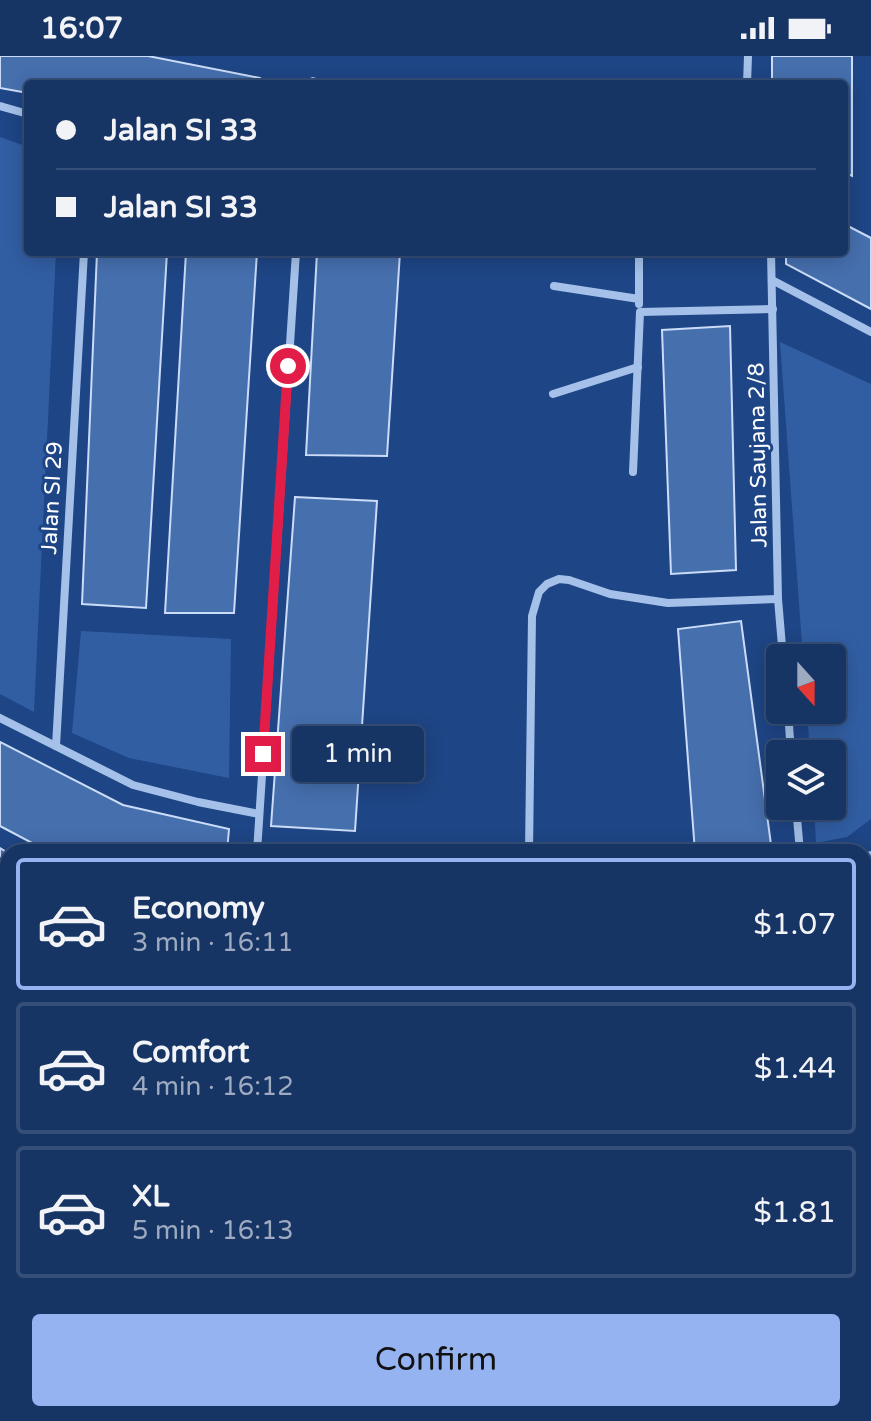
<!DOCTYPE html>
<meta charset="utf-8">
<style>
:root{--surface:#163464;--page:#233f6d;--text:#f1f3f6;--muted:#9eaabf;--line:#354f78;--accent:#95b2f1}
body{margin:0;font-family:"Varela Round",sans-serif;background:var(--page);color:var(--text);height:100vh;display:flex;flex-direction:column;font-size:30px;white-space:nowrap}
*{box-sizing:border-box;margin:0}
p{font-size:26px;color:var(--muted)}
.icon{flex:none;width:44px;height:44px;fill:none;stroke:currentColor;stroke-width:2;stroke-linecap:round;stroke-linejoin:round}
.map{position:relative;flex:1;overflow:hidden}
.details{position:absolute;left:0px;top:788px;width:872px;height:578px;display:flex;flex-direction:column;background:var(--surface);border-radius:24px 24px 0 0;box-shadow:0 4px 20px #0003,0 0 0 2px var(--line)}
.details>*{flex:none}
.guide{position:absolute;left:24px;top:24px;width:824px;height:176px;border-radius:8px;box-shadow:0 4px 20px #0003,0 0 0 2px var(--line);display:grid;align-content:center;height:176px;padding:0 32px;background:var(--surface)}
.needle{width:52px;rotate:159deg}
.tools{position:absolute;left:766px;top:588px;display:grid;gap:16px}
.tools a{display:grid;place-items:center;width:80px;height:80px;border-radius:8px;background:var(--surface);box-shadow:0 4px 20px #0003,0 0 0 2px var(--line);font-size:40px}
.end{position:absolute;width:36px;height:36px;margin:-18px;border:10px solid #e11d48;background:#fff;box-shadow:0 0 0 4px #fff}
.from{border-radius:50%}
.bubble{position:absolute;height:56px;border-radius:8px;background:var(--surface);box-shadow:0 4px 20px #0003,0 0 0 2px var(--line);font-size:26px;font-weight:600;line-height:56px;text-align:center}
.guide b{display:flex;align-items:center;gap:28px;height:76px;font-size:30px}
.guide b+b{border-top:2px solid var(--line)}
.guide i{width:20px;height:20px;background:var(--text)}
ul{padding:14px 0 0;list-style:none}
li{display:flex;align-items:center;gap:24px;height:132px;margin:0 16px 12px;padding:0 16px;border:4px solid var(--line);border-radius:8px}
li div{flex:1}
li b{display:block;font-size:30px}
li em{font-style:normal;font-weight:600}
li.on{border-color:var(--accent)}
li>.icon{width:72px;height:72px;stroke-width:1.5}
.action{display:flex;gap:16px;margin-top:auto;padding:16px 32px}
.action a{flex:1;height:92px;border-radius:8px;background:var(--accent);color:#111;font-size:32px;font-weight:600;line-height:92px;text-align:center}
.status{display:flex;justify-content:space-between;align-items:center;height:56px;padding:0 40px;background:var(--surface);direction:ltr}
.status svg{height:22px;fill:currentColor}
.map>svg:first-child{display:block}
.green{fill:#315ea3}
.building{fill:#466fae;stroke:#cadcf8;stroke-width:2}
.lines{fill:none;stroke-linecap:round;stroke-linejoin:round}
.lane{stroke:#a5c1ea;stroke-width:6}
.street{stroke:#a5c1ea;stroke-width:8}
.route{stroke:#e11d48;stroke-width:10}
.labels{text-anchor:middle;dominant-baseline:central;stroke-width:6;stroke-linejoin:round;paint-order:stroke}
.street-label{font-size:22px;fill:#fff;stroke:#1e4585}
</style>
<div class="status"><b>16:07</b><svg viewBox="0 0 49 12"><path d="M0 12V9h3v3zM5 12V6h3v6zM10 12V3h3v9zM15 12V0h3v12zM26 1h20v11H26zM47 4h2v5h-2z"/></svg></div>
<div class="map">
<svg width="871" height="1365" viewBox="0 0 871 1365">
<rect width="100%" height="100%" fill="#1e4585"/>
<g class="green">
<path d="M0,81L28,91V196H56L34,656L0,638Z"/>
<path d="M780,286L871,328V763L847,781L816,787L814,750H832V698H810L807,654H832V602H803Z"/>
<path d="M81,575L231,583L229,722L129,702L72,677Z"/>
</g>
<g class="building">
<path d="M0,0H148L260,22L259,28H28V37L0,32Z"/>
<path d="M772,0H852V120L844,116V28H772Z"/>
<path d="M844,168L871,182V253L786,208V196H844Z"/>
<path d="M97,196H167L146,552L82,548Z"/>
<path d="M186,196H257L234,557H165Z"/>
<path d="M317,196H400L387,400L306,399Z"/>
<path d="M730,270L736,514L671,518L662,274Z"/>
<path d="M295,441L377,445L355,775L271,770Z"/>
<path d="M741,565L772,796H695L678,573Z"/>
<path d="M0,686L123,749L229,773L227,796H49L0,770Z"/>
<path d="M267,787L355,793V796H266Z"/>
<path d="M0,792L8,797V885L0,880Z"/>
<path d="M0,936L8,940V1028L0,1024Z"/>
<path d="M0,1048L8,1052V1141L0,1140Z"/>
</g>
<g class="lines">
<g class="lane">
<path d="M595,1358L597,1363L613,1358"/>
<path d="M689,1358L692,1365"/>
<path d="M247,1365L279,1358"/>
</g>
<g class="street">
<path d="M312,28L313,25"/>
<path d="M747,28L748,0"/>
<path d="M0,50L28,58"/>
<path d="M639,196V248"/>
<path d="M771,196L778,543L783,602"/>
<path d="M772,224L871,276"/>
<path d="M554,230L639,243"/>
<path d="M553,338L638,311"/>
<path d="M633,416L640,256L773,253"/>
<path d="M788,654L791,698"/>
<path d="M0,662L133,729L198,746L259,758"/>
<path d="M56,690L84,196"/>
<path d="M796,750L800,796"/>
<path d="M257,796L296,196"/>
<path d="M529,796L532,560L539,536L547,528L559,523L569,524L610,538L668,547L778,543"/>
<path d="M864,802L871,799"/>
<path d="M0,901L8,906"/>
<path d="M864,1042L871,1050"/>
<path d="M864,1068L871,1064"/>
<path d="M0,1161L8,1162"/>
</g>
</g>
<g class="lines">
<path class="route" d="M263,698L288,310"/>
</g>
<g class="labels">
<g class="street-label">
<text transform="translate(758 399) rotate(-91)">Jalan Saujana 2/8</text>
<text transform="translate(52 442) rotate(-87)">Jalan SI 29</text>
</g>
</g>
</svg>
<div class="tools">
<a><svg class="needle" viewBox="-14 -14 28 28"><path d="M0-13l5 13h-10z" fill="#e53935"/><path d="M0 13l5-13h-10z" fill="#9eaabf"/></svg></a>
<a><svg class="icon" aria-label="layers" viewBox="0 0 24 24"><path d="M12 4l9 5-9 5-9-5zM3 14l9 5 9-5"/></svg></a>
</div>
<i class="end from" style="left:288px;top:310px"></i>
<i class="end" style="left:263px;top:698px"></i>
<div class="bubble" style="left:292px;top:670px;width:132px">1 min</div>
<div class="guide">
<b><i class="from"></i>Jalan SI 33</b>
<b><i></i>Jalan SI 33</b>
</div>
<section class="details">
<ul>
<li class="on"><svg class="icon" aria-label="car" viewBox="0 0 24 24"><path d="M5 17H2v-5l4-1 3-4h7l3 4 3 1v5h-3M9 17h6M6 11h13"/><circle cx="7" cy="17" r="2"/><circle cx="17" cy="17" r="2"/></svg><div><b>Economy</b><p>3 min · 16:11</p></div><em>$1.07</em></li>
<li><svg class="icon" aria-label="car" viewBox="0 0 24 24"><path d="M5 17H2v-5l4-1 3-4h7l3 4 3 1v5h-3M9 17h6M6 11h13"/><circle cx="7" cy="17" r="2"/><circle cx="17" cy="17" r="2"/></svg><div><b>Comfort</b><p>4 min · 16:12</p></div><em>$1.44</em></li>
<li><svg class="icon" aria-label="car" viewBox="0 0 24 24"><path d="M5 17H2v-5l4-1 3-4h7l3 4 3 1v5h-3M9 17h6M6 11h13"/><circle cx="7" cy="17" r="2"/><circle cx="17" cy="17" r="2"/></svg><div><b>XL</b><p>5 min · 16:13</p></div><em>$1.81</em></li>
</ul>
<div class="action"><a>Confirm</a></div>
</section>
</div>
